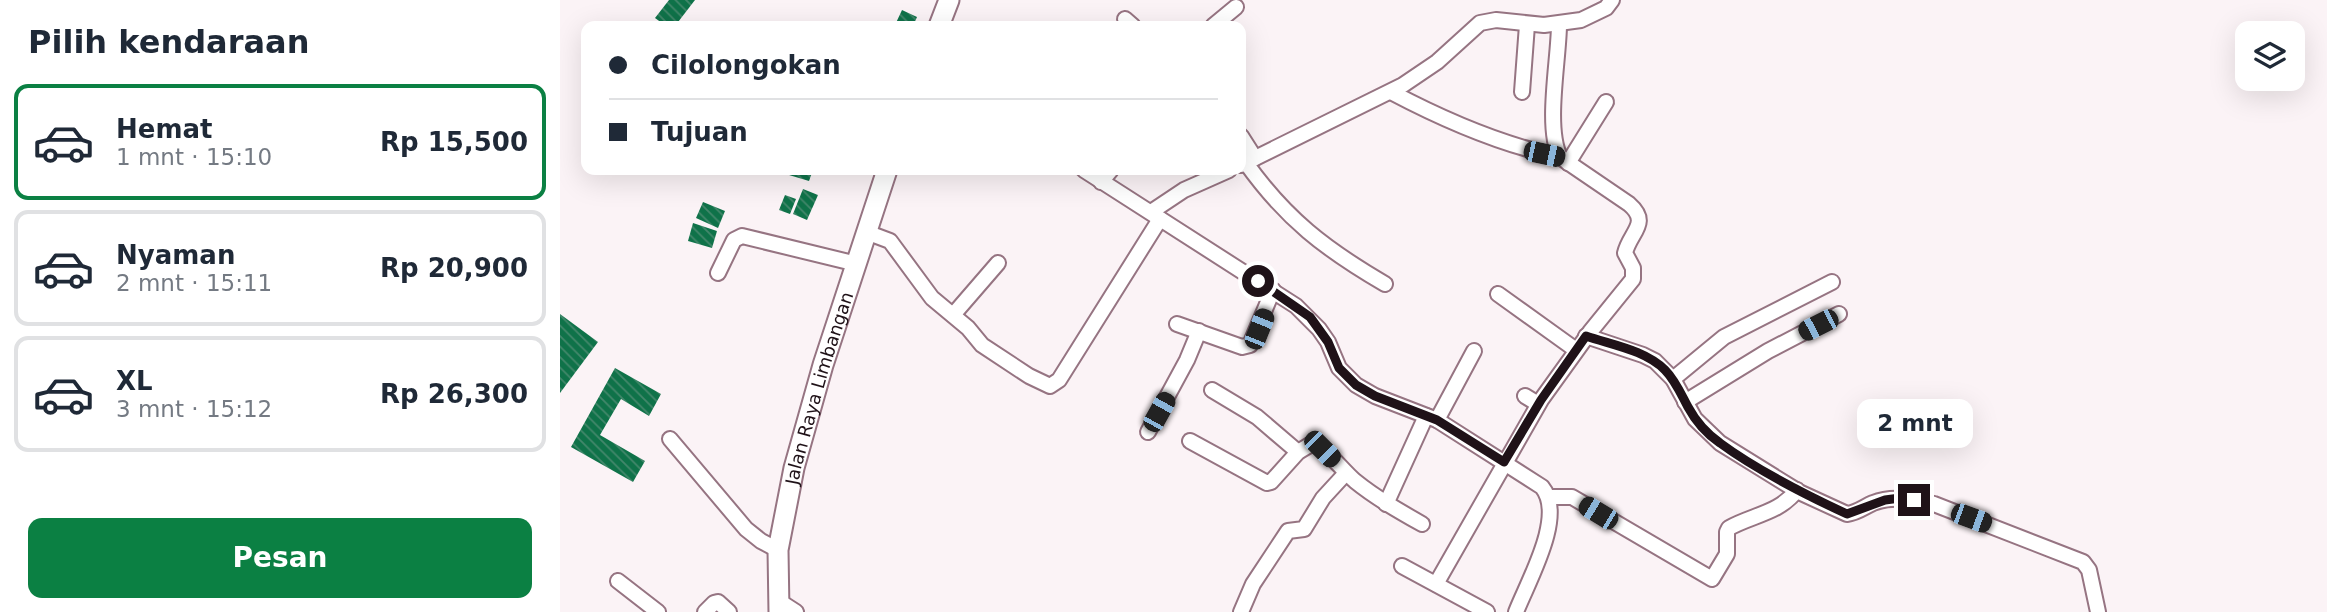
<!DOCTYPE html>
<html lang="id">
<meta charset="utf-8">
<style>
:root{--surface:#fff;--page:#f2f2f3;--text:#1f2937;--muted:#747a83;--line:#e0e1e3;--accent:#0b8043}
body{margin:0;font-family:"DejaVu Sans",sans-serif;background:var(--page);color:var(--text);height:100vh;display:flex;flex-direction:column;font-size:26px;white-space:nowrap}
*{box-sizing:border-box;margin:0}
p{font-size:23px;color:var(--muted)}
.icon{flex:none;width:38px;height:38px;fill:none;stroke:currentColor;stroke-width:2;stroke-linecap:round;stroke-linejoin:round}
.map{position:relative;flex:1;overflow:hidden}
.drawer{display:flex;flex-direction:column;background:var(--surface);width:560px}
.drawer>*{flex:none}
.banner{position:absolute;left:21px;top:21px;width:665px;height:154px;border-radius:14px;box-shadow:0 7px 28px #0002;display:grid;align-content:center;height:154px;padding:0 28px;background:var(--surface)}
.tools{position:absolute;left:1675px;top:21px;display:grid;gap:14px}
.tools a{display:grid;place-items:center;width:70px;height:70px;border-radius:14px;background:var(--surface);box-shadow:0 7px 28px #0002;font-size:35px}
.end{position:absolute;width:32px;height:32px;margin:-16px;border:9px solid #1f1218;background:#fff;box-shadow:0 0 0 4px #fff}
.from{border-radius:50%}
.bubble{position:absolute;height:49px;border-radius:14px;background:var(--surface);box-shadow:0 7px 28px #0002;font-size:23px;font-weight:700;line-height:49px;text-align:center}
.car{position:absolute;width:21px;height:42px;margin:-21px -10px;border-radius:9px;box-shadow:0 0 5px 2px #0007;background:linear-gradient(#222 24%,#8ab4d8 0 40%,#222 0 76%,#8ab4d8 0 86%,#222 0)}
.banner b{display:flex;align-items:center;gap:24px;height:66px;font-size:26px}
.banner b+b{border-top:2px solid var(--line)}
.banner i{width:18px;height:18px;background:var(--text)}
ul{padding:0;list-style:none}
li{display:flex;align-items:center;gap:21px;height:116px;margin:0 14px 10px;padding:0 14px;border:4px solid var(--line);border-radius:14px}
li div{flex:1}
li b{display:block;font-size:26px}
li em{font-style:normal;font-weight:700}
li.selected{border-color:var(--accent)}
li>.icon{width:63px;height:63px;stroke-width:1.5}
h2{padding:0 28px;font-size:32px;line-height:84px}
.cta{display:flex;gap:14px;margin-top:auto;padding:14px 28px}
.cta a{flex:1;height:80px;border-radius:14px;background:var(--accent);color:#fff;font-size:28px;font-weight:700;line-height:80px;text-align:center}
main{display:flex;flex:1;min-height:0}
.map>svg:first-child{display:block}
.building{fill:url(#building-back-hatch)}
.lines{fill:none;stroke-linecap:round;stroke-linejoin:round}
.minor-casing{stroke:#967482;stroke-width:18}
.highway-casing{stroke:#967482;stroke-width:23}
.minor{stroke:#fff;stroke-width:14}
.highway{stroke:#fff;stroke-width:19}
.route{stroke:#1f1218;stroke-width:9}
.labels{text-anchor:middle;dominant-baseline:central;stroke-width:6;stroke-linejoin:round;paint-order:stroke}
.street-label{font-size:18px;fill:#1f1218;stroke:#fff}
</style>
<main>
<section class="drawer">
<h2>Pilih kendaraan</h2>
<ul>
<li class="selected"><svg class="icon" aria-label="car" viewBox="0 0 24 24"><path d="M5 17H2v-5l4-1 3-4h7l3 4 3 1v5h-3M9 17h6M6 11h13"/><circle cx="7" cy="17" r="2"/><circle cx="17" cy="17" r="2"/></svg><div><b>Hemat</b><p>1 mnt · 15:10</p></div><em>Rp 15,500</em></li>
<li><svg class="icon" aria-label="car" viewBox="0 0 24 24"><path d="M5 17H2v-5l4-1 3-4h7l3 4 3 1v5h-3M9 17h6M6 11h13"/><circle cx="7" cy="17" r="2"/><circle cx="17" cy="17" r="2"/></svg><div><b>Nyaman</b><p>2 mnt · 15:11</p></div><em>Rp 20,900</em></li>
<li><svg class="icon" aria-label="car" viewBox="0 0 24 24"><path d="M5 17H2v-5l4-1 3-4h7l3 4 3 1v5h-3M9 17h6M6 11h13"/><circle cx="7" cy="17" r="2"/><circle cx="17" cy="17" r="2"/></svg><div><b>XL</b><p>3 mnt · 15:12</p></div><em>Rp 26,300</em></li>
</ul>
<div class="cta"><a>Pesan</a></div>
</section>
<div class="map">
<svg width="1767" height="612" viewBox="0 0 1767 612">
<defs>
<pattern id="building-back-hatch" width="6" height="6" patternUnits="userSpaceOnUse" patternTransform="scale(1.75)"><rect width="6" height="6" fill="#0f7249"/><path d="M-1 5l2 2M0 0l6 6M5-1l2 2" fill="none" stroke="#43876b"/></pattern>
</defs>
<rect width="100%" height="100%" fill="#fbf3f6"/>
<g class="building">
<path d="M109,0H135L115,26H106L95,18Z"/>
<path d="M342,10L357,17L353,26L335,25Z"/>
<path d="M231,170H253L249,181L229,175Z"/>
<path d="M243,189L258,195L247,220L233,214Z"/>
<path d="M225,195L236,199L230,214L219,210Z"/>
<path d="M143,202L165,211L158,228L136,218Z"/>
<path d="M133,223L157,231L152,248L128,241Z"/>
<path d="M0,314L38,342L0,393Z"/>
<path d="M55,368L101,394L89,416L61,399L40,435L85,461L73,482L11,447Z"/>
</g>
<g class="lines">
<g class="minor-casing">
<g id="minor">
<path d="M565,19L573,26"/>
<path d="M653,26L676,7"/>
<path d="M831,92C884,120 941,145 1000,157"/>
<path d="M962,92L967,25"/>
<path d="M681,136L695,158"/>
<path d="M686,163C726,219 765,249 825,284"/>
<path d="M1008,163L1046,102"/>
<path d="M681,165L843,85L877,62L920,23L936,20L984,25L1021,20L1046,8L1052,0"/>
<path d="M524,170L736,306L759,329L768,342L779,368L796,385L815,396L877,420L982,487C1006,516 968,581 956,612"/>
<path d="M541,182L551,170"/>
<path d="M591,212L624,190L669,170"/>
<path d="M306,232L330,241L372,298L408,328L422,345L469,376L490,386L499,380L600,219"/>
<path d="M158,273L174,240L182,236L297,264"/>
<path d="M938,294L1016,350"/>
<path d="M393,315L438,263"/>
<path d="M617,324L682,347L690,345L713,290"/>
<path d="M1026,336L1083,355L1095,361L1113,379L1135,419L1160,443L1239,492L1287,514C1297,513 1304,507 1313,503C1333,495 1353,500 1374,504L1523,562L1529,570L1538,612"/>
<path d="M1113,379L1164,337L1272,282"/>
<path d="M652,390L697,417L738,452"/>
<path d="M965,396L978,404"/>
<path d="M1125,402L1208,351L1279,314"/>
<path d="M877,420L914,351"/>
<path d="M588,432L627,360L639,331"/>
<path d="M110,439L186,529L201,541L218,550"/>
<path d="M630,441L707,483L711,482L738,452L753,443C770,452 781,469 795,481C816,498 839,511 862,524"/>
<path d="M988,497H1012L1152,579L1167,554V532L1169,528C1192,515 1220,513 1237,490"/>
<path d="M826,504L866,416"/>
<path d="M842,566L927,612"/>
<path d="M58,581L98,612"/>
<path d="M876,584L981,400L1030,332L1073,279V268L1065,253C1070,232 1091,223 1069,204L1000,157C985,127 999,59 999,24"/>
<path d="M219,601L236,612"/>
<path d="M145,612L154,603L158,602L169,612"/>
<path d="M681,612L693,584L728,531L744,529L763,498L786,473"/>
</g>
</g>
<g class="highway-casing">
<g id="highway">
<path d="M379,26L389,0"/>
<path id="s1" d="M219,612L218,550L234,468L263,365L327,170"/>
</g>
</g>
<use href="#minor" class="minor"/>
<use href="#highway" class="highway"/>
</g>
<g class="lines">
<path class="route" d="M698,281L750,317L768,342L779,368L796,385L815,396L877,420L944,462L981,400L1026,336C1052,345 1085,350 1105,370C1115,380 1121,394 1128,407C1135,420 1147,434 1160,443C1198,471 1244,494 1287,514L1325,500L1340,498L1354,500"/>
</g>
<g class="labels">
<g class="street-label">
<text stroke="none"><textPath href="#s1" startOffset="229">Jalan Raya Limbangan</textPath></text>
</g>
</g>
</svg>
<div class="tools">
<a><svg class="icon" aria-label="layers" viewBox="0 0 24 24"><path d="M12 4l9 5-9 5-9-5zM3 14l9 5 9-5"/></svg></a>
</div>
<i class="end from" style="left:698px;top:281px"></i>
<i class="end" style="left:1354px;top:500px"></i>
<div class="bubble" style="left:1297px;top:399px;width:116px">2 mnt</div>
<i class="car" style="left:984px;top:154px;rotate:102deg"></i>
<i class="car" style="left:1258px;top:325px;rotate:243deg"></i>
<i class="car" style="left:699px;top:329px;rotate:22deg"></i>
<i class="car" style="left:599px;top:412px;rotate:29deg"></i>
<i class="car" style="left:762px;top:449px;rotate:135deg"></i>
<i class="car" style="left:1038px;top:513px;rotate:301deg"></i>
<i class="car" style="left:1411px;top:518px;rotate:110deg"></i>
<div class="banner">
<b><i class="from"></i>Cilolongokan</b>
<b><i></i>Tujuan</b>
</div>
</div>
</main>
